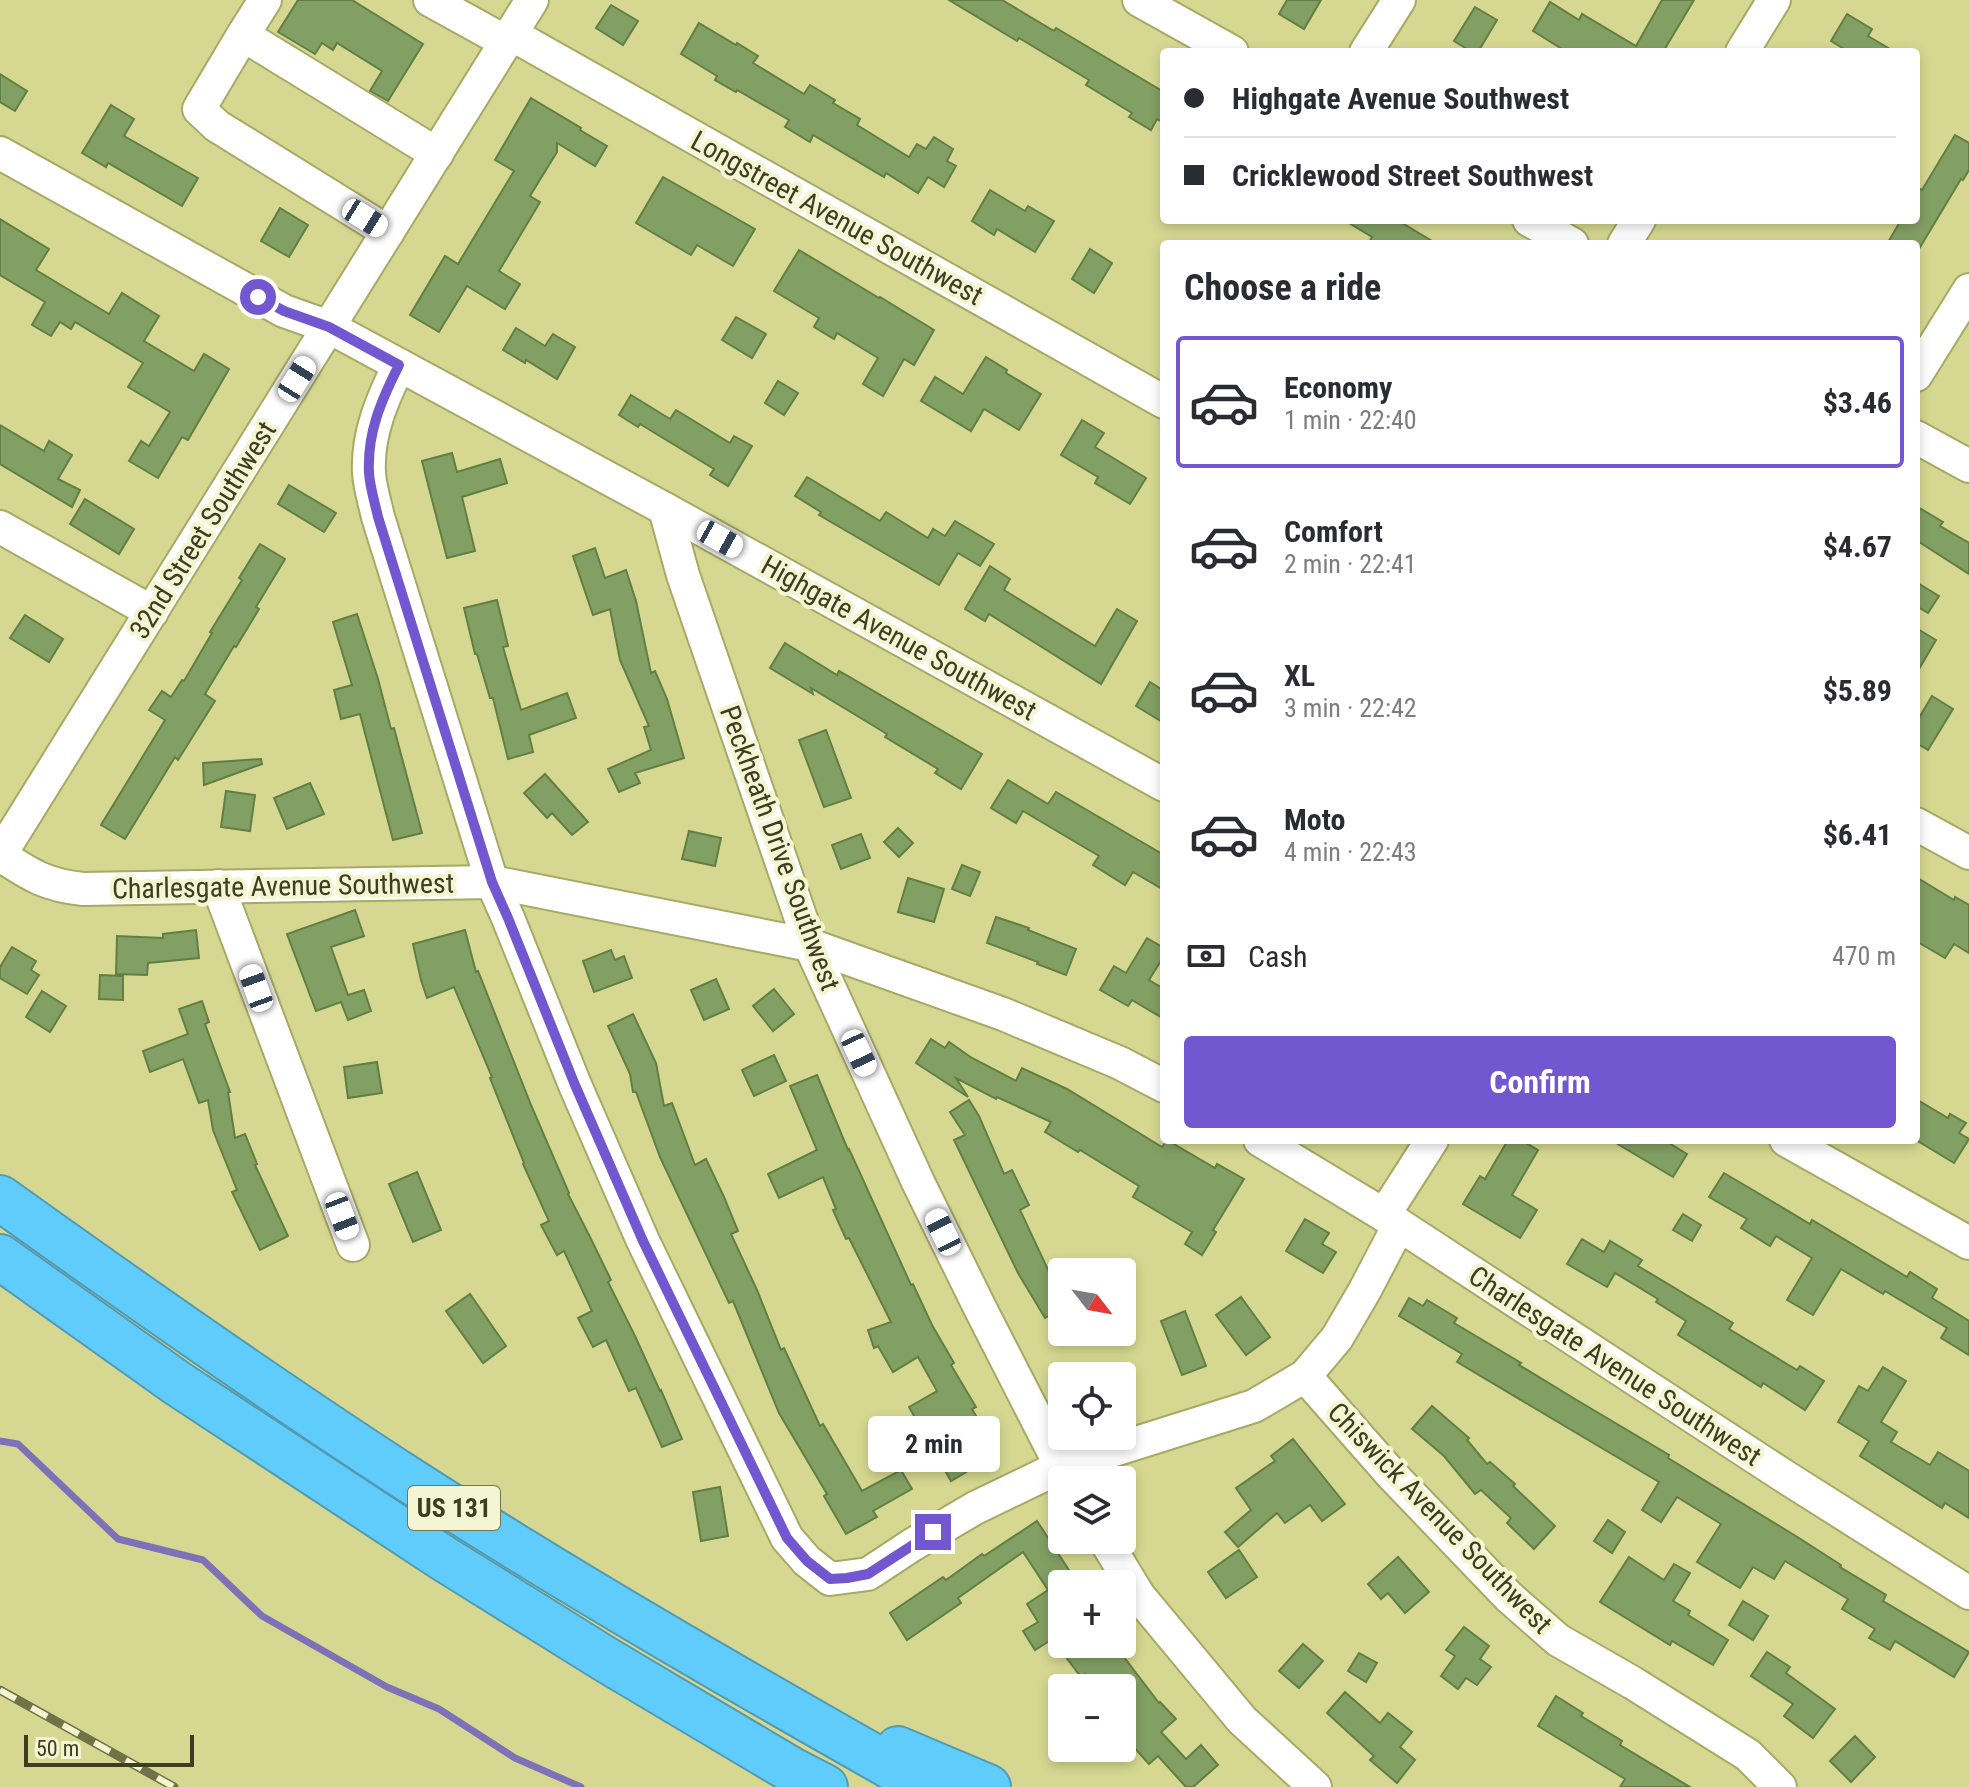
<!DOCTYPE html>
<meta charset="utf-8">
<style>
:root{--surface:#fff;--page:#f7f7f7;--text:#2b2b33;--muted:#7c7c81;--line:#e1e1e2;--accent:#7357d1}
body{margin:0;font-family:"Roboto Condensed",sans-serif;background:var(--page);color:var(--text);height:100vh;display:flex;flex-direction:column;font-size:30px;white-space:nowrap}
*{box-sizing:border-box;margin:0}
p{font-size:26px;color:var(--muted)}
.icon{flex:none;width:44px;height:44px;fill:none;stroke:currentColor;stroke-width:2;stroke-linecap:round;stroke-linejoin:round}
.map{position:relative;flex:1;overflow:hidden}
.details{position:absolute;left:1160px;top:240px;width:760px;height:904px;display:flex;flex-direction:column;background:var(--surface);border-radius:8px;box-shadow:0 4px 12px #0003}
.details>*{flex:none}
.top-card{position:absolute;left:1160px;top:48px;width:760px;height:176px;border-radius:8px;box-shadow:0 4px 12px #0003;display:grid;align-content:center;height:176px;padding:0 24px;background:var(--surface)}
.needle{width:52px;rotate:121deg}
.fabs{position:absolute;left:1048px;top:1258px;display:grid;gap:16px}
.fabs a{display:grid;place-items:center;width:88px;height:88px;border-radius:8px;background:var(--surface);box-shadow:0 4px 12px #0003;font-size:40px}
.scale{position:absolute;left:24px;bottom:20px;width:170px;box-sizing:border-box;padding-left:8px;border:4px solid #3d3e21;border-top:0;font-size:22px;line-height:28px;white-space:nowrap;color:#3d3e21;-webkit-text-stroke:6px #f4f6d3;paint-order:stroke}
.end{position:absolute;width:36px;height:36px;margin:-18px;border:10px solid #7357d1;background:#fff;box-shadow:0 0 0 4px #fff}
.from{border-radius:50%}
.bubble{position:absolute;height:56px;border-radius:8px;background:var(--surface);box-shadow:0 4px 12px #0003;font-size:26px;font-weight:700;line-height:56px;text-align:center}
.car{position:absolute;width:24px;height:48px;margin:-24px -12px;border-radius:10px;box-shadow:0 0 6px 2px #0007;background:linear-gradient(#fff 24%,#345 0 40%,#fff 0 76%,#345 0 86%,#fff 0)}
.top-card b{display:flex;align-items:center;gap:28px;height:76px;font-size:30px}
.top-card b+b{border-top:2px solid var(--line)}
.top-card i{width:20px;height:20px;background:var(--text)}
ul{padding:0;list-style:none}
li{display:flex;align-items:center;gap:24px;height:132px;margin:0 16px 12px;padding:0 8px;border:4px solid transparent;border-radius:8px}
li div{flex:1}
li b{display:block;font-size:30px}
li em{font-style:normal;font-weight:700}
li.selected{border-color:var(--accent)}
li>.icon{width:72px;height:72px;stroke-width:1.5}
h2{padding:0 24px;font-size:36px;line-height:96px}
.pay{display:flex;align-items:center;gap:20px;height:88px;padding:0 24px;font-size:30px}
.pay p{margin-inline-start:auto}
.button{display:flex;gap:16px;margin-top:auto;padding:16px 24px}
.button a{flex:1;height:92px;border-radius:8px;background:var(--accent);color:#fff;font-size:32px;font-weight:700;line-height:92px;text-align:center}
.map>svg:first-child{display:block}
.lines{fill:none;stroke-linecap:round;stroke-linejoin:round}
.stream{stroke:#7d72b7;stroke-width:7}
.building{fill:#83a064;stroke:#627f43;stroke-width:2}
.minor-casing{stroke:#a7a964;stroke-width:36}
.highway-casing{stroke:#549aaf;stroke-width:48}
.minor{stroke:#fff;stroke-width:32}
.highway{stroke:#60ccfb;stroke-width:44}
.rail-casing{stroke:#707247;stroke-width:9}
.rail{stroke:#f4f6d3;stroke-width:6;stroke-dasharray:18;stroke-linecap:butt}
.route{stroke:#7357d1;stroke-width:10}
.labels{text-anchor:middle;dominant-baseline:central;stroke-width:8;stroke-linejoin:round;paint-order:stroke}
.shield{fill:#f4f6d3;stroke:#747556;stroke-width:2}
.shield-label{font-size:26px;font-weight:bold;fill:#3d3e21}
.street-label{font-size:28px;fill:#3d3e21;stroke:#f4f6d3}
</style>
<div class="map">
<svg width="1969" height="1787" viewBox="0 0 1969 1787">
<rect width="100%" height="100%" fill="#d6d891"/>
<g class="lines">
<path class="stream" d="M0,1441L18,1444L118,1539L203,1560L262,1616L387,1687L439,1709L515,1758L581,1787"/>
</g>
<g class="building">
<path d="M298,0H352L423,44L388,101L370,91L382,71L337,43L333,50L322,43L315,54L278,32Z"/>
<path d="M949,0H1002L1054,31L1056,28L1164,92V123L1157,119L1151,130L1129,117L1132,113L1086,85L1089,80L1019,38L1017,41Z"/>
<path d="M1287,0H1321L1304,29L1279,14Z"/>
<path d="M1662,0H1694L1663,52H1567L1533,31L1550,2L1579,20L1582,14L1636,46Z"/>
<path d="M611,5L638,21L623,45L596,28Z"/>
<path d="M1475,7L1497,20L1478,52H1472L1454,41Z"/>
<path d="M1847,14L1872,29L1868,36L1895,52H1849L1831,41Z"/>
<path d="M699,23L736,45L737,43L758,56L753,63L804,94L810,85L835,100L833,103L860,119L857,125L909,157L917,144L926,149L934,137L953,149L947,161L956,166L944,187L928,177L918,193L886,173L884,177L813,135L810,142L785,127L789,120L737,90L736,92L715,80L717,76L681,54Z"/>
<path d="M0,74L27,91L15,111L0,102Z"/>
<path d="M531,98L581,128L580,130L607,146L595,166L557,143V152L530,196L540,202L499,271L520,284L505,309L467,286L439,332L410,315L445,256L458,264L514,171L495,160Z"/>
<path d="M111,105L134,119L124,136L198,178L182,206L108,163L106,167L82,153Z"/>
<path d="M1955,135L1969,143V170L1963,180L1961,179L1916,254V244H1887L1901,220H1916V187L1922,190Z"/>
<path d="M663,177L755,229L733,266L697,245L691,255L636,223Z"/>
<path d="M990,190L1025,211L1028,206L1054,221L1035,252L997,229L994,235L972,221Z"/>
<path d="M280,208L308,225L289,257L261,241Z"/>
<path d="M0,219L49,249L36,270L109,314L122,293L159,316L144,341L194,371L204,354L229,369L188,440L182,437L158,478L129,461L141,441L149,446L170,412L128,387L143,363L75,322L71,329L60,322L51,336L32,325L45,302L0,275Z"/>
<path d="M1344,220H1397L1437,244H1368L1372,237Z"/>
<path d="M1090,249L1112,263L1094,293L1072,279Z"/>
<path d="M799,250L879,298L880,297L934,330L914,365L904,359L883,396L863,384L878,358L837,333L834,339L814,327L819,318L774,291Z"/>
<path d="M736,317L766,334L752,358L722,340Z"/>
<path d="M516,328L545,346L553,334L575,347L557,379L526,360L525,363L503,350Z"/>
<path d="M986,357L1007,370L1006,373L1041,394L1019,430L984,409L971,431L921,401L935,377L963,394Z"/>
<path d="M778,381L798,393L784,415L765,403Z"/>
<path d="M631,395L670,419L676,410L730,443L734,436L752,446L728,486L710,475L714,469L640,424L638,427L619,415Z"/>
<path d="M1082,420L1104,433L1095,447L1146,478L1130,504L1095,483L1098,477L1061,455Z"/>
<path d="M0,425L44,451L49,441L72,455L58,479L80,490L72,507L0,464Z"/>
<path d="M452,453L457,472L500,459L507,483L462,497L475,551L447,558L422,461Z"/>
<path d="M807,477L880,521L886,512L928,538L933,529L945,536L955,521L994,544L980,566L958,553L939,585L819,515L821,512L795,496Z"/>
<path d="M289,485L336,513L324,532L278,504Z"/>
<path d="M85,499L134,529L119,554L70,524Z"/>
<path d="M1916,506L1943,522L1940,526L1969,543V574L1916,540Z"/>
<path d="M260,544L285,559L256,607L259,609L236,647L234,646L205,694L215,701L178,760L175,757L125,839L101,825L165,720L149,710L162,691L171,697L182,680L184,681L212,633L210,632L242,580L239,578Z"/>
<path d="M595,548L605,578L626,570L636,601L651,673L655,671L667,699L684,758L635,773L640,783L619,792L608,769L651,750L644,727L649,726L620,660L610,609L593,615L573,556Z"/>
<path d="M990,566L1010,579L1004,590L1095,646L1117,609L1137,621L1101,684L989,614L985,621L965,609Z"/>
<path d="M1916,582L1939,596L1928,613L1916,606Z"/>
<path d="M497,600L508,646L503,647L521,710L567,693L576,718L529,735L533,752L508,759L493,698H490L477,654H475L464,608Z"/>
<path d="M357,614L378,679L391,729L394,728L422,833L393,840L360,714L341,719L334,690L352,685L333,622Z"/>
<path d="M25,615L63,639L49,662L10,638Z"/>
<path d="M1916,628L1936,640L1916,674Z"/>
<path d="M785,643L837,675L839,671L982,754L961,789L935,773L938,769L885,737L887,734L811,688L813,694L770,668Z"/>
<path d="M1150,682L1164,691V723L1136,706Z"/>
<path d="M1932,696L1953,709L1928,750L1916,743V723Z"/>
<path d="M826,730L851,798L824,807L799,740Z"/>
<path d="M261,759L262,764L204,785L203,763Z"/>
<path d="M545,774L588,822L572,835L552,813L547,818L524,793Z"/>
<path d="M1008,780L1048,804L1056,792L1164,855V890L1133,872L1125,885L1093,865L1099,856L1023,811L1016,823L991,808Z"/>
<path d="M310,783L324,814L287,829L274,798Z"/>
<path d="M226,791L255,795L250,831L221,827Z"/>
<path d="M898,828L913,843L899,857L884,842Z"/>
<path d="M689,831L721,838L715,866L682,859Z"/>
<path d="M861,834L870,858L841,869L832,845Z"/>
<path d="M962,865L980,872L970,896L952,889Z"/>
<path d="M1916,877L1954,900L1955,897L1969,905V953L1954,944L1945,958L1916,941Z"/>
<path d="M908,878L944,889L934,922L898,912Z"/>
<path d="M355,910L364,936L331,947L348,995L364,990L371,1011L348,1020L341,1002L316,1011L287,934Z"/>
<path d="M996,917L1029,928L1028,930L1076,949L1066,975L1037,964L1038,962L987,943Z"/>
<path d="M196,930L199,958L148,963L147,975L116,974L117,936L163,938V934Z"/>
<path d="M465,930L476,972L478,971L531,1105L569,1193L568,1194L589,1235L611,1280L608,1282L635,1336L660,1391L661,1390L682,1439L662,1447L636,1388L629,1391L606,1340L593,1347L578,1318L592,1311L564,1251L557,1255L541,1225L549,1221L523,1164L524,1163L490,1078L492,1077L454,987L427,998L421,980L413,944Z"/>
<path d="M1147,938L1164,948V956L1149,980L1164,989V1019L1132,1000L1128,1006L1100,990L1114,966L1126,973Z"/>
<path d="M12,947L36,961L31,970L39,975L27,994L0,978V967Z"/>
<path d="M611,950L615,960L624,956L632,978L594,992L583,961Z"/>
<path d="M100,975L123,976V1000L99,999Z"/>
<path d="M716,979L729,1009L704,1020L691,990Z"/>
<path d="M774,989L794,1014L773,1031L753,1006Z"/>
<path d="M42,991L66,1006L50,1032L26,1017Z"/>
<path d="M202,1001L209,1022L205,1024L230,1092H228L235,1138L245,1134L257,1164L255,1165L288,1236L260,1250L232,1192L237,1190L213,1130L208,1100L199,1103L183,1059L150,1072L143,1051L188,1034L179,1009Z"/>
<path d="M633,1014L656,1063L664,1106L672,1103L695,1165L706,1159L724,1197L738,1231L731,1234L757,1290L781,1350L784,1348L820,1426L823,1424L862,1491L901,1470L912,1489L873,1511L877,1517L846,1534L824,1496L827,1494L779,1413L733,1301L729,1303L660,1157L636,1092H633L630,1074L608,1026Z"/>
<path d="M931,1039L945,1048L949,1042L972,1058L1016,1081L1022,1068L1067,1089L1162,1147L1167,1140L1215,1168L1217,1164L1244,1179L1213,1230L1216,1232L1202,1255L1185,1244L1192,1232L1133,1197L1139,1186L1080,1150L1078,1152L1045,1132L1051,1122L997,1097L996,1099L956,1078L968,1097L916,1063Z"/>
<path d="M774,1055L786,1081L754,1096L742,1070Z"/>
<path d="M377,1062L382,1093L348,1098L344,1067Z"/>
<path d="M817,1075L848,1150L849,1149L911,1285L913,1284L932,1325L954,1363L951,1365L976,1407L972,1409L998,1453L951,1481L909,1407L937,1391L918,1357L893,1372L878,1346L874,1348L868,1330L891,1322L849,1238L846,1239L833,1210L836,1209L823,1177L779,1198L768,1174L817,1150L790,1086Z"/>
<path d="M1916,1099L1948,1118L1950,1114L1966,1123L1959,1133L1969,1139L1954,1163L1916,1140Z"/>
<path d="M969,1100L979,1116L1004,1174L1012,1170L1029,1205L1020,1210L1050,1274L1062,1267V1308L1045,1318L1018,1273L954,1140L965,1135L950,1112Z"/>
<path d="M1508,1140H1521L1538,1150L1512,1195L1537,1210L1520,1238L1463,1204L1480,1176L1485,1179Z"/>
<path d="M1611,1140H1664L1687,1154L1673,1177Z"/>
<path d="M417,1172L441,1230L413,1242L389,1184Z"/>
<path d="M1724,1173L1810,1224L1812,1220L1907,1277L1910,1272L1937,1289L1932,1298L1969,1321V1355L1941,1338L1947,1328L1885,1291L1883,1294L1841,1269L1813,1315L1787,1300L1812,1258L1776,1236L1770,1246L1741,1228L1747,1219L1709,1197Z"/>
<path d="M1683,1214L1701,1225L1692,1241L1673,1230Z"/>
<path d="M1305,1219L1329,1233L1322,1244L1336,1252L1323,1273L1286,1251Z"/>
<path d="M1582,1239L1604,1252L1610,1241L1642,1260L1638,1266L1733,1323L1729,1329L1797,1370L1800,1366L1824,1381L1805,1410L1763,1383L1761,1387L1678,1335L1686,1321L1656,1302L1658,1299L1615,1273L1607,1287L1567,1264Z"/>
<path d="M470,1294L506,1346L483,1363L446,1311Z"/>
<path d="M1241,1297L1270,1337L1246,1355L1216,1315Z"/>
<path d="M1409,1298L1423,1306L1427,1300L1457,1318L1454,1323L1521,1363L1519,1365L1575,1399L1669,1455L1668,1458L1799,1538L1841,1565L1840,1567L1886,1595L1883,1601L1969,1652L1954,1677L1895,1641L1890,1650L1869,1638L1875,1629L1842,1609L1848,1599L1785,1561L1774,1579L1753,1567L1740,1588L1697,1562L1721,1524L1677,1497L1661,1522L1642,1510L1659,1482L1457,1362L1462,1354L1399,1316Z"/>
<path d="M1185,1311L1206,1366L1182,1375L1161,1321Z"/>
<path d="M1883,1367L1906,1381L1881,1422L1897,1432L1891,1442L1930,1465L1938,1452L1969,1471V1518L1945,1503L1942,1508L1860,1456L1869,1441L1838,1422L1859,1386L1868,1391Z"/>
<path d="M1432,1406L1469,1438L1467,1440L1487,1464L1490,1462L1515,1484L1513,1486L1555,1526L1534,1549L1507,1523L1511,1518L1481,1490L1475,1494L1444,1456L1412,1429Z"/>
<path d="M1293,1439L1345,1504L1322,1521L1310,1505L1285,1523L1277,1513L1238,1547L1225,1532L1251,1510L1236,1488L1275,1461L1271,1456Z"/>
<path d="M720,1487L728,1536L701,1541L693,1492Z"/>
<path d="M1608,1520L1625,1532L1612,1553L1594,1541Z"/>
<path d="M1037,1521L1078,1584H1062V1612L1050,1618L1060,1634L1035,1650L1023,1631L1038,1622L1027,1604L1048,1590L1023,1552L958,1598L961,1603L907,1640L890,1613L943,1577L946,1580L982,1554L984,1556Z"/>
<path d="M1239,1550L1257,1577L1226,1598L1208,1572Z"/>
<path d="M1398,1557L1429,1592L1405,1613L1388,1593L1381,1599L1368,1584Z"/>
<path d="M1629,1557L1664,1580L1674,1564L1690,1573L1673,1601L1690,1611L1688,1615L1728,1640L1713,1665L1672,1641L1670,1645L1600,1602Z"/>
<path d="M1743,1601L1768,1616L1753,1640L1729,1625Z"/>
<path d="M1464,1627L1489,1646L1480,1659L1491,1667L1477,1685L1466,1678L1458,1689L1441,1676L1455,1656L1446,1650Z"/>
<path d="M1056,1644H1114L1159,1703L1160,1702L1176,1719L1161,1732L1186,1759L1201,1745L1218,1765L1193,1787H1186L1158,1756L1149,1764L1122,1734V1688H1096L1085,1674L1081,1677Z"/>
<path d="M1303,1644L1323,1661L1299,1688L1279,1671Z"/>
<path d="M1767,1652L1790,1667L1786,1673L1835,1709L1813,1738L1784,1716L1793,1704L1751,1676Z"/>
<path d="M1359,1653L1377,1663L1366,1682L1348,1671Z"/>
<path d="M1345,1692L1380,1723L1388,1713L1412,1732L1400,1747L1415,1760L1397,1783L1370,1760L1374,1756L1327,1713Z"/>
<path d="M1556,1696L1583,1713L1581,1716L1622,1741L1620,1745L1690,1787H1620L1625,1779L1538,1726Z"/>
<path d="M1855,1736L1875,1757L1851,1782L1830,1761Z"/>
</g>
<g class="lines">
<g class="minor-casing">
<g id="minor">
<path d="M265,0L243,35L437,154"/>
<path d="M430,0L506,42"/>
<path d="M1139,0L1232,52"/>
<path d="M511,34L1164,402"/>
<path d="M243,35L199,109L217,126L388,232"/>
<path d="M1366,52L1399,0"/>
<path d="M1742,52L1774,0"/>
<path d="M0,153L284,311L329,327L665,509L1164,785"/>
<path d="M1529,220L1572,244"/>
<path d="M1624,244L1639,220"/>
<path d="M399,365C382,400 367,434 369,473C370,488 375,503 378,517L492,882L508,918L575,1085L643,1241L787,1538L807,1561L830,1579L868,1574L912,1545L975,1508L1060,1467L1254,1406L1305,1376L1337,1338L1365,1290L1399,1225"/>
<path d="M1916,375L1969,290"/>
<path d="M1916,437L1969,466"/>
<path d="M665,509L683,575L810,945L918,1182L980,1308L1068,1480"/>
<path d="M0,527L152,612"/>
<path d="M1916,824L1969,853"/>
<path d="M0,855C31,875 45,885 83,889L492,882L810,945L1003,1014L1120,1063L1164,1086"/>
<path d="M0,855L532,0"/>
<path d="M218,886L353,1245"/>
<path d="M1260,1140L1384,1215L1784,1476L1969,1593"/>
<path d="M1786,1140L1969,1243"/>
<path d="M1384,1215L1432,1140"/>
<path d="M1305,1376L1392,1475L1509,1597L1558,1640L1633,1683L1748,1755L1780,1787"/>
<path d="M1105,1540L1139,1596L1242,1720L1315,1787"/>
</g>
</g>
<g class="highway-casing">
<g id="highway">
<path d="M0,1198C134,1294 269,1389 408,1479C577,1588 752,1688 927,1787"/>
<path d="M0,1257L177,1383L443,1558L605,1659L790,1769L825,1787"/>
<path d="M898,1749L988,1787"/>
</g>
</g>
<use href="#minor" class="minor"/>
<use href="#highway" class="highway"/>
<g class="rail-casing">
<path id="rail" d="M0,1690L174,1787"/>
</g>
<use href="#rail" class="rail"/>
</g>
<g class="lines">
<path class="route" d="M258,297L284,311L329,327L399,365C381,401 367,433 369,473C370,488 375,503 378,517L492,882L508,918L575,1085L643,1241L787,1538L807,1561L830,1579L847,1578L868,1574L933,1532"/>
</g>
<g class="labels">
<rect class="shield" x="408" y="1486" width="92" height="44" rx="6"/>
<g class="shield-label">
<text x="454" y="1508">US 131</text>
</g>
<g class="street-label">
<text transform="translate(837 218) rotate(29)">Longstreet Avenue Southwest</text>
<text transform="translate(203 530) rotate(-58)">32nd Street Southwest</text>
<text transform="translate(899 638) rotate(29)">Highgate Avenue Southwest</text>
<text transform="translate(780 848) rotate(70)">Peckheath Drive Southwest</text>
<text transform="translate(283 886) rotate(-1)">Charlesgate Avenue Southwest</text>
<text transform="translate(1615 1366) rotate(33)">Charlesgate Avenue Southwest</text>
<text transform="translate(1440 1518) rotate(46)">Chiswick Avenue Southwest</text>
</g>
</g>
</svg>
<div class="fabs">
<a><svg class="needle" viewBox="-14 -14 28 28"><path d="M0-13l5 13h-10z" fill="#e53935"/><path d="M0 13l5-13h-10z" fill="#7c7c81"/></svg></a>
<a><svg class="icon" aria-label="locate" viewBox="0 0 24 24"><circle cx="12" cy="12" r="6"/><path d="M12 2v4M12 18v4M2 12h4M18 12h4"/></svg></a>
<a><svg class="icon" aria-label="layers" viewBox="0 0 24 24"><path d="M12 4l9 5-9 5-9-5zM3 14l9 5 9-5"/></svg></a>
<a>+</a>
<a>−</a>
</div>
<div class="scale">50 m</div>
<i class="end from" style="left:258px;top:297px"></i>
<i class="end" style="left:933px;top:1532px"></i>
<div class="bubble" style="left:868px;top:1416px;width:132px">2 min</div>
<i class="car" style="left:365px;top:218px;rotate:122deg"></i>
<i class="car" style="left:297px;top:379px;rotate:32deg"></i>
<i class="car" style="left:720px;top:539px;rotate:119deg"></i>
<i class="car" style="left:256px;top:988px;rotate:340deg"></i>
<i class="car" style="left:859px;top:1053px;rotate:155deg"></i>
<i class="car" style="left:342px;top:1216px;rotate:159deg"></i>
<i class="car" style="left:943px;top:1232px;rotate:334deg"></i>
<div class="top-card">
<b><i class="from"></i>Highgate Avenue Southwest</b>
<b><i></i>Cricklewood Street Southwest</b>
</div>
<section class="details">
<h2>Choose a ride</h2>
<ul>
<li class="selected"><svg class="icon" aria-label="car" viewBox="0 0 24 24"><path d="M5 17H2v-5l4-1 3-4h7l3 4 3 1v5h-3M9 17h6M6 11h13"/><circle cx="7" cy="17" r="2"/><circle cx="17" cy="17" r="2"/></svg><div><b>Economy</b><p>1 min · 22:40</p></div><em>$3.46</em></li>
<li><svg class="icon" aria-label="car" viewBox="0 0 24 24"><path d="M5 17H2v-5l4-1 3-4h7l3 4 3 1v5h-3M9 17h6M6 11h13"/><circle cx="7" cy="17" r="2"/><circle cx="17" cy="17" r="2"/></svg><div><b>Comfort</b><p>2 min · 22:41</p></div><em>$4.67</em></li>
<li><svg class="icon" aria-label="car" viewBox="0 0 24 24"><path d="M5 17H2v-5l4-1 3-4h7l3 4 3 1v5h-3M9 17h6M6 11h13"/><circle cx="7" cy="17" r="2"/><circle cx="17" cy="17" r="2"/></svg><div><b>XL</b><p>3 min · 22:42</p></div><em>$5.89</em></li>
<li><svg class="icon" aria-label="car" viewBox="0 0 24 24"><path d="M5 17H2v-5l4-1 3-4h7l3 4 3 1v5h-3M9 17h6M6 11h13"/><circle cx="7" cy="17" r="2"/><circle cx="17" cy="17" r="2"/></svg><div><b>Moto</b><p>4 min · 22:43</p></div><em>$6.41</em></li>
</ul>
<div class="pay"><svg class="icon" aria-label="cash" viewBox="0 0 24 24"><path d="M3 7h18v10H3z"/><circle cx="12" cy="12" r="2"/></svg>Cash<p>470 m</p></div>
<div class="button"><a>Confirm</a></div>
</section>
</div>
